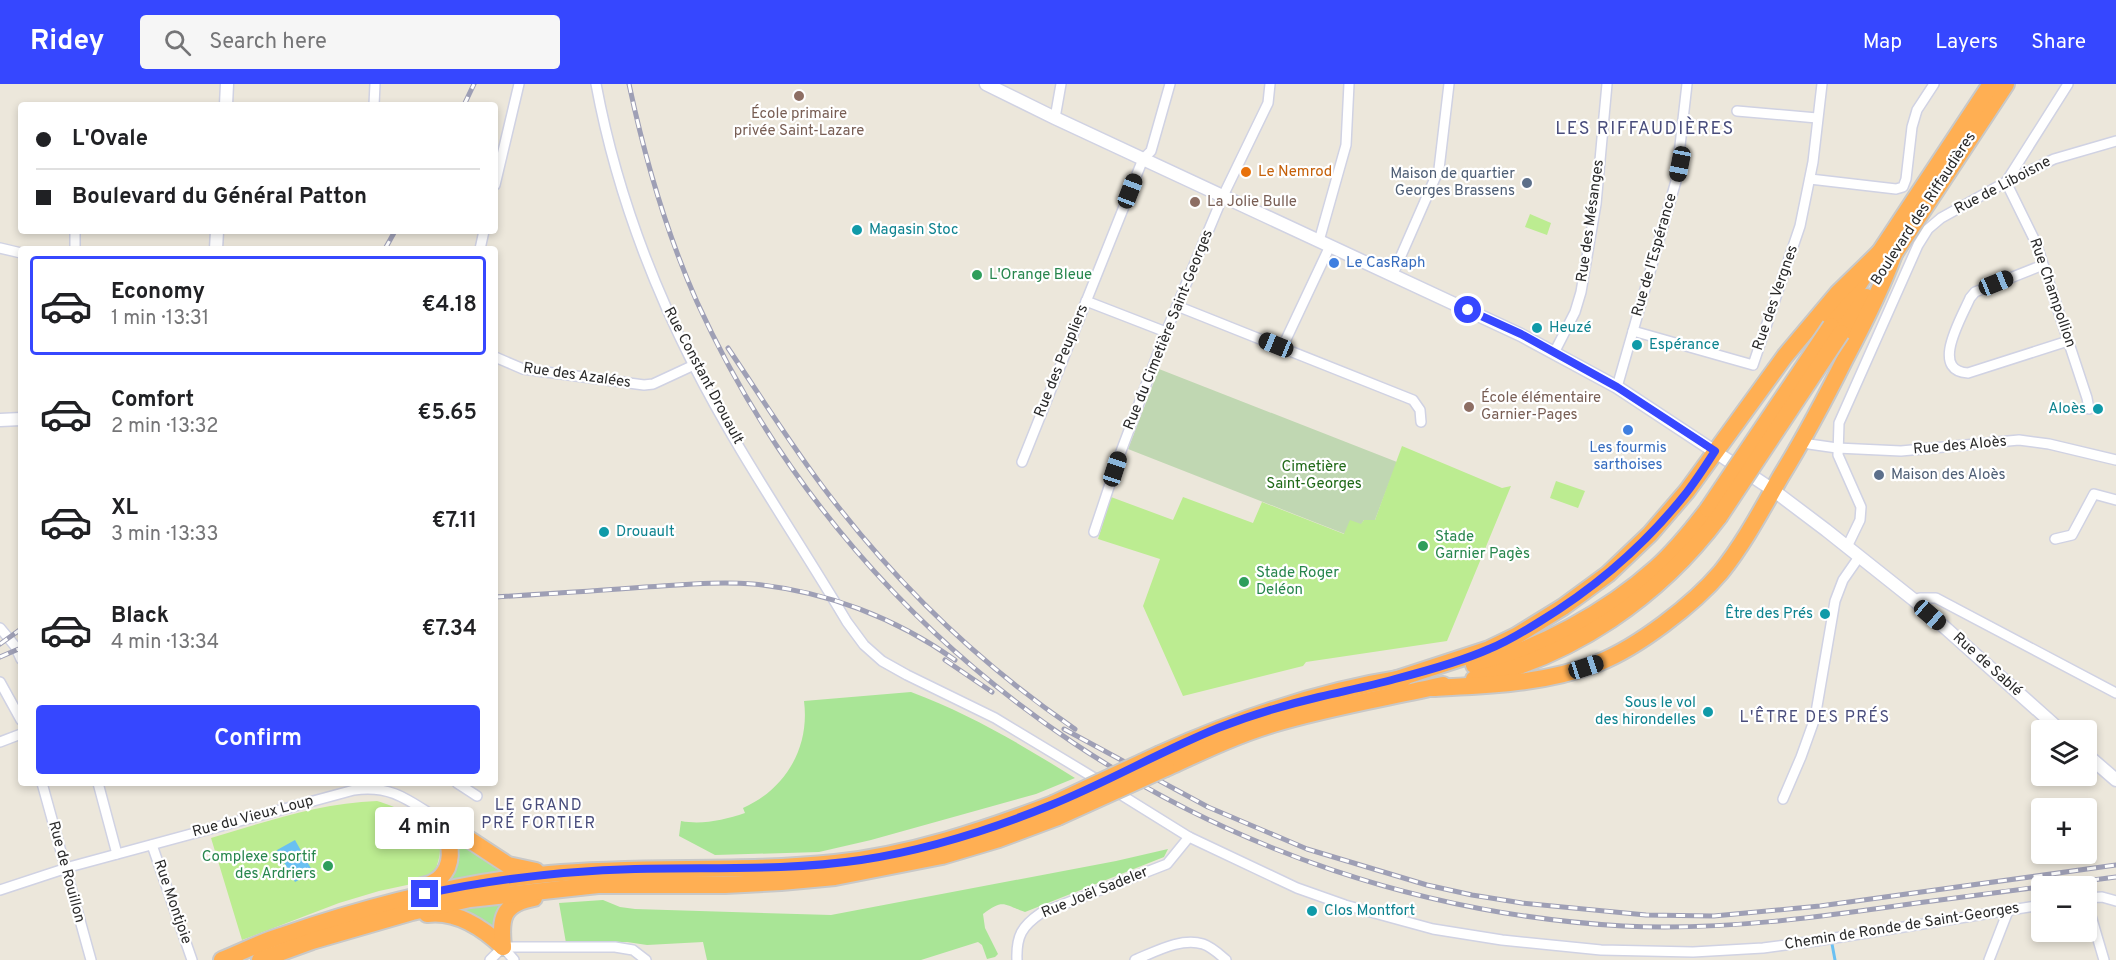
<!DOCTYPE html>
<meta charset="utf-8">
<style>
:root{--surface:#fff;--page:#f6f6f6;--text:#202124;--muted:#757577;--line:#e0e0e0;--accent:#3647ff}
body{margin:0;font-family:Overpass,sans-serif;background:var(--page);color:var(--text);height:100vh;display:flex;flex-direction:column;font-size:22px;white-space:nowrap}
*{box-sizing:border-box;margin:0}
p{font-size:20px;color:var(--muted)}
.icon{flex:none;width:33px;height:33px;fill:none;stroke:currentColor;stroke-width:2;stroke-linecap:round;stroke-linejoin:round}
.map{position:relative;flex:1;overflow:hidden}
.side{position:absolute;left:18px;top:162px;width:480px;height:540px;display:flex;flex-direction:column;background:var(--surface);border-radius:6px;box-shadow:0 3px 9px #0003}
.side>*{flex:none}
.banner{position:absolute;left:18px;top:18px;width:480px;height:132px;border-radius:6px;box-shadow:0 3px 9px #0003;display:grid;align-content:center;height:132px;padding:0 18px;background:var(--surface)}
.tools{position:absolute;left:2031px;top:636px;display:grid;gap:12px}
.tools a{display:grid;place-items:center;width:66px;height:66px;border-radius:6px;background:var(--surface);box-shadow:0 3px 9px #0003;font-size:30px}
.end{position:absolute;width:27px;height:27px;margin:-14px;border:8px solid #3647ff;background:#fff;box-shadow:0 0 0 3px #fff}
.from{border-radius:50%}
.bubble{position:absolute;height:42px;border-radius:6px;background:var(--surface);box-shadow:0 3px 9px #0003;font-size:20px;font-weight:600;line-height:42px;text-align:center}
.car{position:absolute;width:18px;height:36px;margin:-18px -9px;border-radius:8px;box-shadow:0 0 4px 2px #0007;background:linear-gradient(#222 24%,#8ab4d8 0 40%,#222 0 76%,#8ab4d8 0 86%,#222 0)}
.banner b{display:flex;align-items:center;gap:21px;height:57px;font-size:22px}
.banner b+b{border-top:2px solid var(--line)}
.banner i{width:15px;height:15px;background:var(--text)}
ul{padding:10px 0 0;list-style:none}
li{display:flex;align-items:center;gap:18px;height:99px;margin:0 12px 9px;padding:0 6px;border:3px solid transparent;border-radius:6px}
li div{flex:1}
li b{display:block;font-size:22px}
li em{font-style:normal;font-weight:600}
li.on{border-color:var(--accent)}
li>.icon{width:54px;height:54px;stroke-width:1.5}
.cta{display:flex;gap:12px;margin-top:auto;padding:12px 18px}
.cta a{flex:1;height:69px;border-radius:6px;background:var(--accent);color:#fff;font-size:24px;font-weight:600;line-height:69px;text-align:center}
header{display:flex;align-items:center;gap:36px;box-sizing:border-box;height:84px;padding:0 30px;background:var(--accent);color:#fff}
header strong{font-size:28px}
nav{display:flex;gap:33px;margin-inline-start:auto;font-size:21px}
.search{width:420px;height:54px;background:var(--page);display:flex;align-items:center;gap:15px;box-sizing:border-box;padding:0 21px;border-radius:6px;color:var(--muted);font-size:22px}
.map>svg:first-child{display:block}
.green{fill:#a9e596}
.cemetery{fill:#c0d7b2}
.pitch{fill:#bcec91}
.water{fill:#6ac0f2}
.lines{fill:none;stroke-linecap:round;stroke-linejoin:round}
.stream{stroke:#6ac0f2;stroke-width:3}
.street-casing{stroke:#d0d2e3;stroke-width:12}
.secondary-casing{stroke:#d0d2e3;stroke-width:15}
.highway-casing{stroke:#c8c8c8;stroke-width:20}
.street{stroke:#fff;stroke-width:9}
.secondary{stroke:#fff;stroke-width:12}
.highway{stroke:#ffaf53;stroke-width:16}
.rail-casing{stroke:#9e9fb5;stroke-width:5}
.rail{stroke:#fff;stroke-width:3;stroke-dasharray:9;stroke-linecap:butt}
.highway-bridge-casing{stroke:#c8c8c8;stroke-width:20;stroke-linecap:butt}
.highway-bridge{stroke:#ffaf53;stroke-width:16}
.route{stroke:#3647ff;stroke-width:8}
.education-dot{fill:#8d6e63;stroke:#fff;stroke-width:2}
.food-dot{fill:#e8710a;stroke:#fff;stroke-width:2}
.service-dot{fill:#5c6f8a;stroke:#fff;stroke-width:2}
.culture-dot{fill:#0f9aa8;stroke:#fff;stroke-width:2}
.shop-dot{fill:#3f7fe0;stroke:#fff;stroke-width:2}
.leisure-dot{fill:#2e9e5b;stroke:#fff;stroke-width:2}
.labels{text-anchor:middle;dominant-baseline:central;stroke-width:4.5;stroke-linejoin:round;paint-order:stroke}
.education-label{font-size:15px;fill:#785e54;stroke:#fff;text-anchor:start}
.food-label{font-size:15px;fill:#c56008;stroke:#fff;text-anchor:start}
.service-label{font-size:15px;fill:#4e5e75;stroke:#fff;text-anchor:end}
.street-label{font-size:15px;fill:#2a2a2a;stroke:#fff}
.culture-label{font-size:15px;fill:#0d838f;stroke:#fff;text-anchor:start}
.shop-label{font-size:15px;fill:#366cbe;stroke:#fff;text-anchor:start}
.leisure-label{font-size:15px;fill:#27864d;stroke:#fff;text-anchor:start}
.park-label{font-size:15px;fill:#206918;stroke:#fff}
.neighbourhood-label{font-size:16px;letter-spacing:1.5px;fill:#494d7c;stroke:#fff}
.quarter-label{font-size:18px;letter-spacing:1.5px;fill:#494d7c;stroke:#fff}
</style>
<header>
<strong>Ridey</strong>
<div class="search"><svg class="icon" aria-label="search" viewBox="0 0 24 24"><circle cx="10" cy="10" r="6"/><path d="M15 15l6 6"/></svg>Search here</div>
<nav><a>Map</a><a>Layers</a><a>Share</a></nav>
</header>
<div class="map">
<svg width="2116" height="876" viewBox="0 0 2116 876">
<rect width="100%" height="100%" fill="#ece7db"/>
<g class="green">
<path d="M911,608C970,630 1022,661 1075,694L1036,710L871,756L819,768L715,771L679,752L681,737C702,741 724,736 745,729L743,724C786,705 810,663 804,617Z"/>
<path d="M448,746L519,788L482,790L444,800Z"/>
<path d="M1168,765L1164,773L1025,828C1004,821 1004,814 983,830L985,844L998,870L995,873L987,875L982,861L978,858L921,876H707L703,858L647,861L627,858L566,859L559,819L603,816L620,823L635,825L831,831L1116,777Z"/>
<path d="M515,814L497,851L446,826Z"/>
</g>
<path class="cemetery" d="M1159,285L1397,378L1375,436H1364L1361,441L1345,450L1128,365Z"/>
<g class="pitch">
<path d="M1530,130L1551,139L1547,151L1525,143Z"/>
<path d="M1402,362L1502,404L1511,402L1447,557L1306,578L1303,582L1183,612L1143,522L1160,475L1098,455L1111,413L1173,436L1183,413L1253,439L1262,418L1344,450L1350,436L1361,440L1364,436H1375Z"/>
<path d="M1556,397L1585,407L1578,424L1550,414Z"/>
<path d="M377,717C395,722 433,739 439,759C442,768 438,778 435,787L421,798L379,807L339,819L242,856L211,754C265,738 320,719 377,717Z"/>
</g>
<path class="water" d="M295,756L313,788L295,798L277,766Z"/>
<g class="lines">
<path class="stream" d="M1832,860L1835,876"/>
<g class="street-casing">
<g id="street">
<path d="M596,0C614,97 648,191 693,280C738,369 796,452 847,538L864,561L882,577L907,591L995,634L1101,698"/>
<path d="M2068,0L2006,98L2036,159L2087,314L2089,325"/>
<path d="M374,21L375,0"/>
<path d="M1737,27L1817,34"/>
<path d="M1055,34L1061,0"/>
<path d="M1810,95L1896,105L1903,103L1906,95L1912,43L1917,26L1934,0"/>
<path d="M495,101L519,0"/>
<path d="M75,147V165"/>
<path d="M1319,157L1346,61L1349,0"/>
<path d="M0,164L21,169"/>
<path d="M480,165L484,147"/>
<path d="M2043,181L1975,208L1970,214C1962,233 1929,287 1968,289L2068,257"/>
<path d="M1393,190L1439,85L1449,0"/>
<path d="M1086,217L1166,248"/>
<path d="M1177,222L1413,316L1420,326L1421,338"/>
<path d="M1633,247L1753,281L1800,142L1813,78L1822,0"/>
<path d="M1282,264L1330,162"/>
<path d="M1554,269L1575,228L1581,208L1596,120L1607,0"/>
<path d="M495,273L523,285L644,301L653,300L694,281"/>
<path d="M1617,303L1676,97L1687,0"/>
<path d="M1803,357L1809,360L1837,364L1901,367L2019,356L2049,360L2116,376"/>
<path d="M1022,378L1143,75L1151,67L1170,0"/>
<path d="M1094,448L1120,370L1166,248L1223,112L1268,19L1270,0"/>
<path d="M2055,455L2072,451L2094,410L2116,416"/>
<path d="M1847,463L1860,436L1861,423L1838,371L1839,339L1918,161L1928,145L1941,134L2006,98L2054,75L2116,57"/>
<path d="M1914,516L1920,514H1936L2116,609"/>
<path d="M0,544L15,562L21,575"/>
<path d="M0,598L21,636"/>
<path d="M0,658L21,650"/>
<path d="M42,699L91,876"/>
<path d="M98,699L117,770"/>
<path d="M457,699L477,712"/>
<path d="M1115,707L1189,753L1297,804L1345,821L1433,845L1502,856L1601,866L1693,868L1763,864L1816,857L2042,821"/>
<path d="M1783,715L1801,673L1815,634L1835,517L1843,496L1859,473"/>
<path d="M152,761L192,876"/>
<path d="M0,806L73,782L354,706C390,701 407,715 435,733"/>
<path d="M2086,814L2102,813L2116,817"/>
<path d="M2086,815L2104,876"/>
<path d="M503,863H615L633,866L646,876"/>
<path d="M503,863L514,876"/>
<path d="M490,876L503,863"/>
<path d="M1017,876C1016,852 1022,842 1041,829L1167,780L1189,753"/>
<path d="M1135,876C1155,868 1181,853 1203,860C1212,863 1219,870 1226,876"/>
<path d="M1989,876L2008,827"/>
</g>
</g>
<g class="secondary-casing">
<g id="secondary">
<path d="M986,0L1055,34L1521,251L1617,303L1773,406L1826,446L1914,516L2060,646"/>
<path d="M226,21L227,0"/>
<path d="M216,165L217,147"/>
<path d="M0,336L21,335"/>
<path d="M2086,670L2116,696"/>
</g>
</g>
<g class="highway-casing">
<g id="highway">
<path d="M1888,179L2006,0"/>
<path d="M1831,242L1991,0"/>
<path d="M1841,249L1866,213"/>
<path d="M1474,581C1537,567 1608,527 1656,484C1676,466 1692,446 1708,425"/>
<path d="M1474,595C1572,573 1659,513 1719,433"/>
<path d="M1394,596L1489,565L1516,552L1563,523L1608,490L1650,450L1687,407L1785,272L1838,209L1880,168"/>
<path d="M1432,604C1488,601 1545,600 1598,579C1638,563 1693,521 1721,488C1745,458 1762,425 1781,392C1805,353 1826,313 1846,273C1864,239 1881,206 1894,170"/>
<path d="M1160,670C1238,635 1319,607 1404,594"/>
<path d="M1166,684C1201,668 1236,651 1273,640C1329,623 1386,614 1443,601"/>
<path d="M438,735L508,781L536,787"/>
<path d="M420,803C425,801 430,801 434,798C440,795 444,790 447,784C455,764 445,750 435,733"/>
<path d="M427,830C457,826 483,844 503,863"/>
<path d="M503,863C500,834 502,820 534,814"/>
<path d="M222,876C242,868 261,858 281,852C368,822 457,799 549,790C644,781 740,789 835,779C910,771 982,747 1053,720"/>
<path d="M260,876L312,857L412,828L470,815L598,801H725L781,798L835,793L942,772L999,755L1058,733"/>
</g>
</g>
<use href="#street" class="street"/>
<use href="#secondary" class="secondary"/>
<use href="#highway" class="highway"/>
<g class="rail-casing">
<g id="rail">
<path d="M629,0C645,75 666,148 697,218C864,584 1224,819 1623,842C1722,847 1820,833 1917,819C1984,810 2050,801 2116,793"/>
<path d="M464,21L474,0"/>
<path d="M385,165L395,147"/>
<path d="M728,264C761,313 793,364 829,411C898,501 981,581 1075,645"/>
<path d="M495,513C545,510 595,507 645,503C681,501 717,497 753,500C826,507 896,534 955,576"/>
<path d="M0,560L21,545"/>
<path d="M0,573L21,564"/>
<path d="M945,576L992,608"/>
<path d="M1064,645L1208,723L1307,765L1427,801L1472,811L1522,819L1646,831L1714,832L1820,822L2116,781"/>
</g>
</g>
<use href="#rail" class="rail"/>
<g class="highway-bridge-casing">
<g id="highway-bridge">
<path d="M1708,425L1831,242"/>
<path d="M1719,433L1841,249"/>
<path d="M1053,720L1160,670"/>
<path d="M1058,733L1166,684"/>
</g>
</g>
<use href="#highway-bridge" class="highway-bridge"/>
</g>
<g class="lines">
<path class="route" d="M425,810C494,795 565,787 635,785C711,783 786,787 861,776C926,766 990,746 1051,721C1108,698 1161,667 1218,644C1251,631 1285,621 1319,613C1344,607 1370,602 1395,595C1426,587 1460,578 1489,565C1507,558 1523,548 1539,538C1595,504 1646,460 1687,408C1697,395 1706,381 1715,367L1617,303L1521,250L1468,226"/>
</g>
<g class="education-dot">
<circle cx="799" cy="12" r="6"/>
<circle cx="1195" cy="118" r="6"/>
<circle cx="1469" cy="323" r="6"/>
</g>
<circle class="food-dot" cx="1246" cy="88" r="6"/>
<g class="service-dot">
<circle cx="1527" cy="99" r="6"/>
<circle cx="1879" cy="391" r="6"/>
</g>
<g class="culture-dot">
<circle cx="857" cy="146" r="6"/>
<circle cx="1537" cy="244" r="6"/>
<circle cx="1637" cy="261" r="6"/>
<circle cx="2098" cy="325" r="6"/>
<circle cx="604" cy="448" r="6"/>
<circle cx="1825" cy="530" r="6"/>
<circle cx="1708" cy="628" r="6"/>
<circle cx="1312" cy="827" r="6"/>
</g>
<g class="shop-dot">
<circle cx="1334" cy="179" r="6"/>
<circle cx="1628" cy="346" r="6"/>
</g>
<g class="leisure-dot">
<circle cx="977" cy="191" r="6"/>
<circle cx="1423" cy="462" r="6"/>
<circle cx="1244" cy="498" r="6"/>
<circle cx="328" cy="782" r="6"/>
</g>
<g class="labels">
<g class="education-label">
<text x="799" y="30" text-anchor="middle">École primaire<tspan x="799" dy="17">privée Saint-Lazare</tspan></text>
<text x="1207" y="118">La Jolie Bulle</text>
<text x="1481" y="314">École élémentaire<tspan x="1481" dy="17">Garnier-Pages</tspan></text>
</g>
<g class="food-label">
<text x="1258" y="88">Le Nemrod</text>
</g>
<g class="service-label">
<text x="1515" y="90">Maison de quartier<tspan x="1515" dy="17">Georges Brassens</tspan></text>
<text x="1891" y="391" text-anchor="start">Maison des Aloès</text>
</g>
<g class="street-label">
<text transform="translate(2003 102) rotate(-28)">Rue de Liboisne</text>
<text transform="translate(1924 125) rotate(-57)">Boulevard des Riffaudières</text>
<text transform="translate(1591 137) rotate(-82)">Rue des Mésanges</text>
<text transform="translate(1655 171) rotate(-74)">Rue de l'Espérance</text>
<text transform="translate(2052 209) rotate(71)">Rue Champollion</text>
<text transform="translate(1776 214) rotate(-71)">Rue des Vergnes</text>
<text transform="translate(1169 246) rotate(-68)">Rue du Cimetière Saint-Georges</text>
<text transform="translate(1062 277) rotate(-68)">Rue des Peupliers</text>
<text transform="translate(577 292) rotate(8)">Rue des Azalées</text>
<text transform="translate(703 292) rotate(62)">Rue Constant Drouault</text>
<text transform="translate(1960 362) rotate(-5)">Rue des Aloès</text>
<text transform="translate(1987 581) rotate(42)">Rue de Sablé</text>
<text transform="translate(253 733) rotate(-15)">Rue du Vieux Loup</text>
<text transform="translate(66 788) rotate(75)">Rue de Rouillon</text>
<text transform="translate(1095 809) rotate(-22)">Rue Joël Sadeler</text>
<text transform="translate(172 818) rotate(71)">Rue Montjoie</text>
<text transform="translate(1902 843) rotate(-9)">Chemin de Ronde de Saint-Georges</text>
</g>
<g class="culture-label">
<text x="869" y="146">Magasin Stoc</text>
<text x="1549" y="244">Heuzé</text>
<text x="1649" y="261">Espérance</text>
<text x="2086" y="325" text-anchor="end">Aloès</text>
<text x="616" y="448">Drouault</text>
<text x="1813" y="530" text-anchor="end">Être des Prés</text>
<text x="1696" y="619" text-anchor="end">Sous le vol<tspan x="1696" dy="17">des hirondelles</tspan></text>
<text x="1324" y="827">Clos Montfort</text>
</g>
<g class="shop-label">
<text x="1346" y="179">Le CasRaph</text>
<text x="1628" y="364" text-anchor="middle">Les fourmis<tspan x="1628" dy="17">sarthoises</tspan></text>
</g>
<g class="leisure-label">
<text x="989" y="191">L'Orange Bleue</text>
<text x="1435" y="453">Stade<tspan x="1435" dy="17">Garnier Pagès</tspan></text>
<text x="1256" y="489">Stade Roger<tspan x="1256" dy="17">Deléon</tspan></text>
<text x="316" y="773" text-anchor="end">Complexe sportif<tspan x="316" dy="17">des Ardriers</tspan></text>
</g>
<g class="park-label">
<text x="1314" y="383">Cimetière<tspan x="1314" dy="17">Saint-Georges</tspan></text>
</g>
<g class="neighbourhood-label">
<text x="1815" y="634">L'ÊTRE DES PRÉS</text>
<text x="539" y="722">LE GRAND<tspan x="539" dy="18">PRÉ FORTIER</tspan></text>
</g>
<g class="quarter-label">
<text x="1645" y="45">LES RIFFAUDIÈRES</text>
</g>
</g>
</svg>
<div class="tools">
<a><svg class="icon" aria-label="layers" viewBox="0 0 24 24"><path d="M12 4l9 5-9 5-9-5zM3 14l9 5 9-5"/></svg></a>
<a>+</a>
<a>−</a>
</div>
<i class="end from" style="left:1468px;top:226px"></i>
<i class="end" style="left:425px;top:810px"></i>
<div class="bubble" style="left:375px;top:723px;width:99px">4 min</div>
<i class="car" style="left:1680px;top:80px;rotate:191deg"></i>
<i class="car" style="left:1130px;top:107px;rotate:21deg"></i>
<i class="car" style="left:1996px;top:199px;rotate:68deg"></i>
<i class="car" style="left:1276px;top:261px;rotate:292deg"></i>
<i class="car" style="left:1115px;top:385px;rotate:18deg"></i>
<i class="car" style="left:1930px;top:531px;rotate:131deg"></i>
<i class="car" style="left:1586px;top:583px;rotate:72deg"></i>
<div class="banner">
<b><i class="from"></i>L'Ovale</b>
<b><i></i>Boulevard du Général Patton</b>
</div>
<section class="side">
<ul>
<li class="on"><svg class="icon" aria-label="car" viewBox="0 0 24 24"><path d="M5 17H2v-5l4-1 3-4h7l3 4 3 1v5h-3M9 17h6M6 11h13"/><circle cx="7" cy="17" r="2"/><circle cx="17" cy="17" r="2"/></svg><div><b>Economy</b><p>1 min · 13:31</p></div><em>€4.18</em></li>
<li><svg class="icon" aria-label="car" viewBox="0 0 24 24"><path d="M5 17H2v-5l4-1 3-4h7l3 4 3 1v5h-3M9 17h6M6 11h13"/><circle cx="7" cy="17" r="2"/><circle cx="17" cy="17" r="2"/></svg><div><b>Comfort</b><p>2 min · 13:32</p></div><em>€5.65</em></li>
<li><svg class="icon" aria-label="car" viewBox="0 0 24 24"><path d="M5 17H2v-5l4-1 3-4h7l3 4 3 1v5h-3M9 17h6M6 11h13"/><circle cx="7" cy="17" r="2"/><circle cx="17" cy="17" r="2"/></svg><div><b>XL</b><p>3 min · 13:33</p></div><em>€7.11</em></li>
<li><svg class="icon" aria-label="car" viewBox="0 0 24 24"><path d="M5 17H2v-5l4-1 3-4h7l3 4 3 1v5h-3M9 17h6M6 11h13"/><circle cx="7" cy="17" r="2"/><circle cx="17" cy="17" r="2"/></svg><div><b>Black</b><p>4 min · 13:34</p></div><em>€7.34</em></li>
</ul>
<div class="cta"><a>Confirm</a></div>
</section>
</div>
